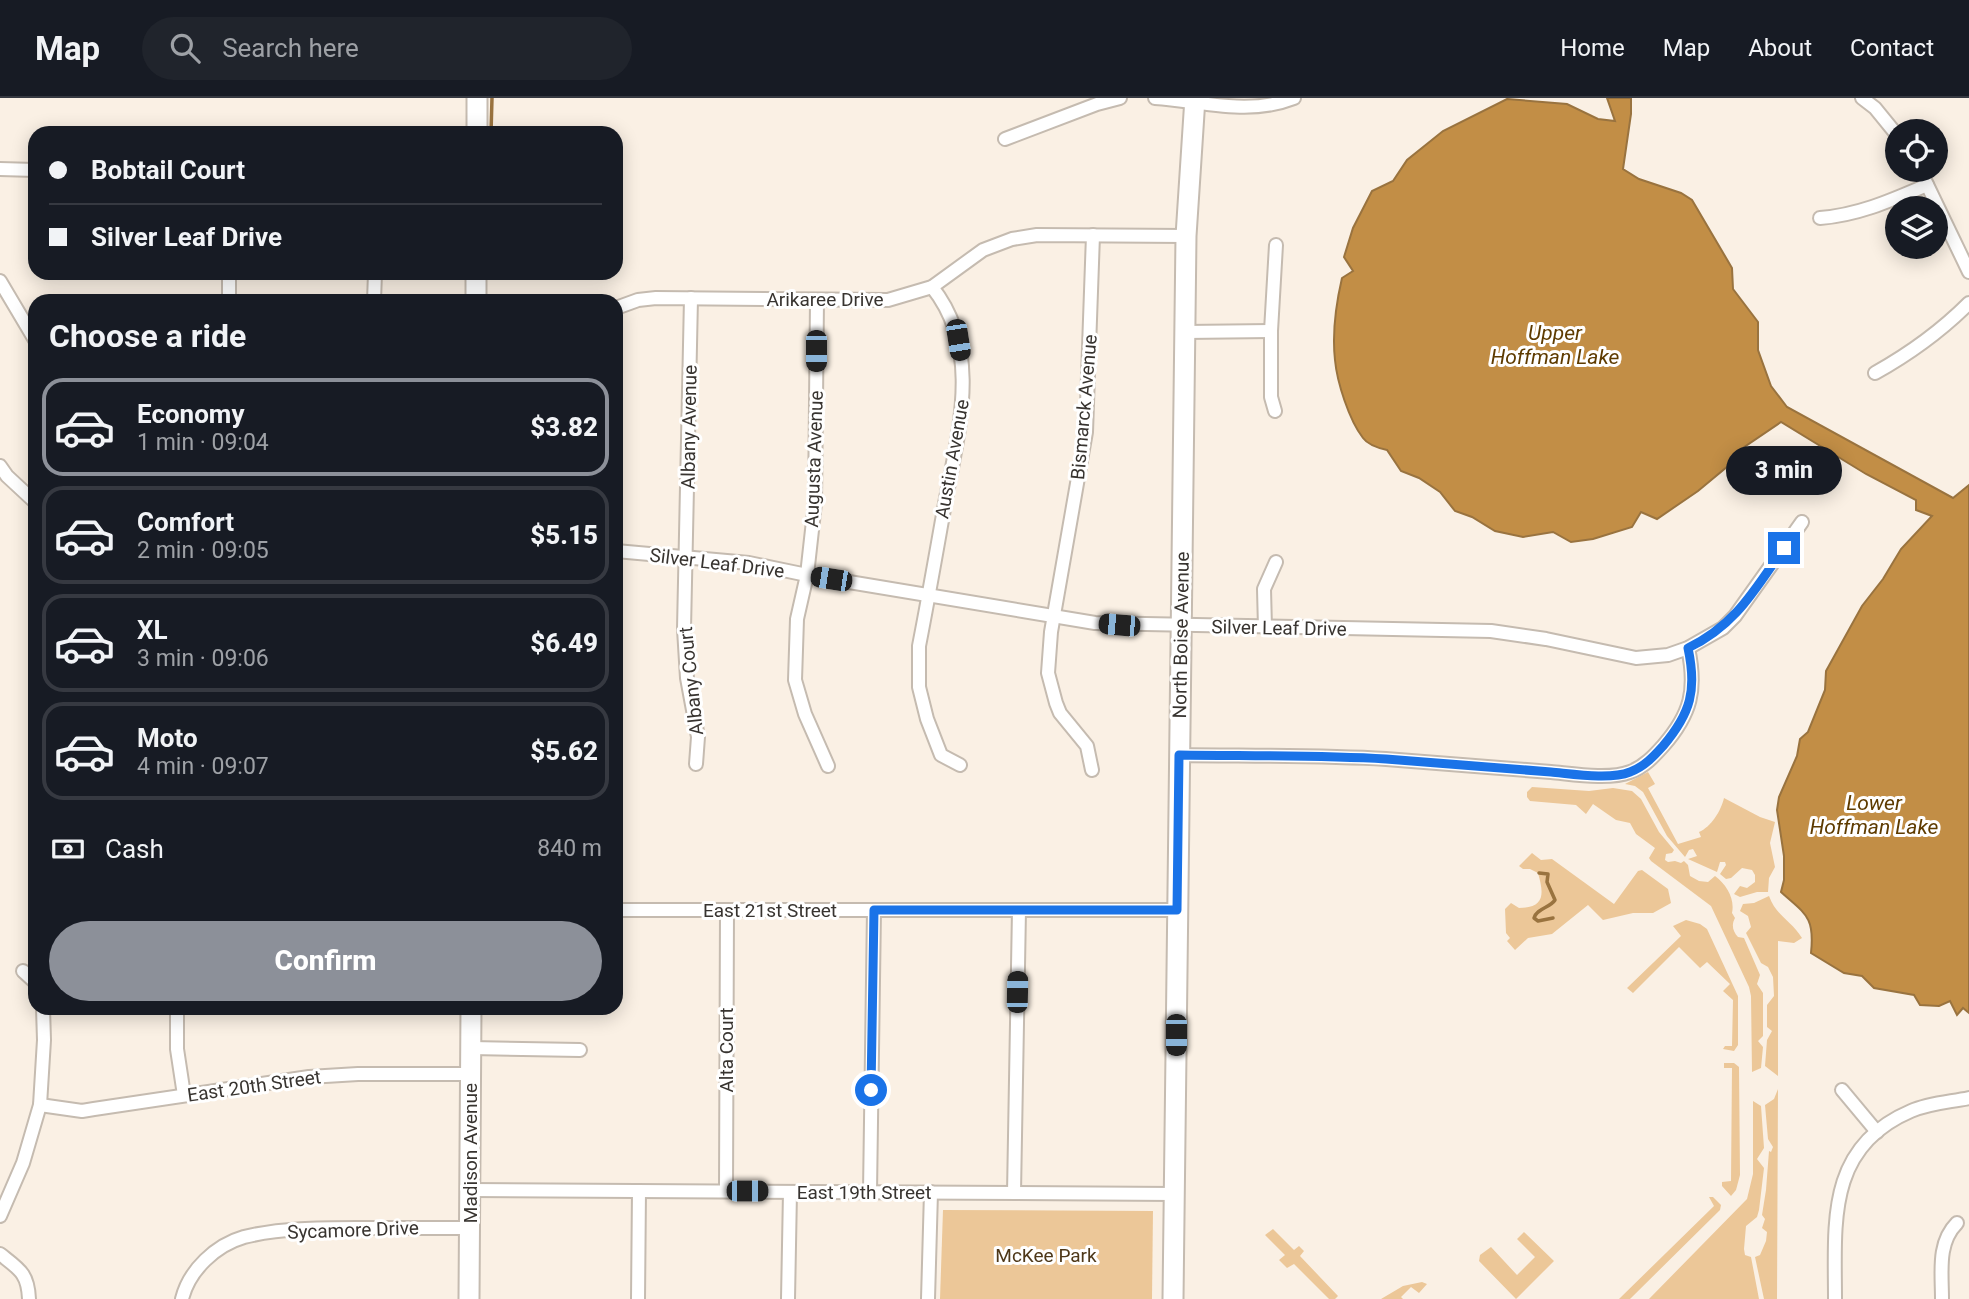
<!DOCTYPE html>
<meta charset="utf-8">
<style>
:root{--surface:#171b24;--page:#20242c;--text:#f1f3f6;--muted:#9ea1a6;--line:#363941;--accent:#8c9099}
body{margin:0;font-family:Roboto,sans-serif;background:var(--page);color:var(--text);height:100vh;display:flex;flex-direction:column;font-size:26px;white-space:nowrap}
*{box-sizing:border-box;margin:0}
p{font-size:23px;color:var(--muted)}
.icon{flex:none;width:38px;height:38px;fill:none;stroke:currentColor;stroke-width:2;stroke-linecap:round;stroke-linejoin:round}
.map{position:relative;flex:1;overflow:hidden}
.side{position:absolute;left:28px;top:196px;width:595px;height:721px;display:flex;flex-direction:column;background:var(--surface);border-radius:21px;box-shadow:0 4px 18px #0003}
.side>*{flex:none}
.banner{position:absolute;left:28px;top:28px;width:595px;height:154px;border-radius:21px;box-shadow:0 4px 18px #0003;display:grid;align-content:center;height:154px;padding:0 21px;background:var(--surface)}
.controls{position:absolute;left:1885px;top:21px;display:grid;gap:14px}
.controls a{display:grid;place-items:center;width:63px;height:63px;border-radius:50%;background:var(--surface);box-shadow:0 4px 18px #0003;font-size:35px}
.end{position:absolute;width:32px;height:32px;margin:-16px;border:9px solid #1a73e8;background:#fff;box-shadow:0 0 0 4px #fff}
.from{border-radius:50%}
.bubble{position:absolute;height:49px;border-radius:24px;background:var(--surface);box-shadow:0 4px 18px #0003;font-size:23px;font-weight:800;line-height:49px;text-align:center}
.car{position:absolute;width:21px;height:42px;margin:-21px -10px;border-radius:9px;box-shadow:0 0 5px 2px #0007;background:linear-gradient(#222 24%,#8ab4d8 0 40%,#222 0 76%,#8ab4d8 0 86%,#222 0)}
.banner b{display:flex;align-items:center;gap:24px;height:66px;font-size:26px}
.banner b+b{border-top:2px solid var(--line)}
.banner i{width:18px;height:18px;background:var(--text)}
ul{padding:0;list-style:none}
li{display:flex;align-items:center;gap:21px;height:98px;margin:0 14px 10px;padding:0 7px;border:4px solid var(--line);border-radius:21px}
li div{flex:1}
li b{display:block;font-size:26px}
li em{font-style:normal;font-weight:800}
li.selected{border-color:var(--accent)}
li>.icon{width:63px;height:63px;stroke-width:1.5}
h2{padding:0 21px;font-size:32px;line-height:84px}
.pay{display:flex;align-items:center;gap:18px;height:77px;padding:0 21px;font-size:26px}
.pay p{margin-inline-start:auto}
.cta{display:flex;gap:14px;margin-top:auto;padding:14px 21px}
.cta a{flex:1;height:80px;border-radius:42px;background:var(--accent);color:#fff;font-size:28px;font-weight:800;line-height:80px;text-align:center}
header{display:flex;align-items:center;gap:42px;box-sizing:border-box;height:98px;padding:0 35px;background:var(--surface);border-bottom:2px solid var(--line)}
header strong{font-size:33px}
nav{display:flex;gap:38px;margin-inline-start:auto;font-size:24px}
.search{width:490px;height:63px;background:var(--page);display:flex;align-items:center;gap:18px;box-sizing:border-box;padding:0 24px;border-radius:38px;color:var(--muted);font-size:26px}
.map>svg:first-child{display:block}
.green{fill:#ecc798}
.water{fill:#c28e46;stroke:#99733f;stroke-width:2}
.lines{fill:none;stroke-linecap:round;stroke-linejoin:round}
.stream{stroke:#99733f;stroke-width:3.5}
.street-casing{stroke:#c5bbb0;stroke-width:16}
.secondary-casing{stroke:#c5bbb0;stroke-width:23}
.street{stroke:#fff;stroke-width:12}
.secondary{stroke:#fff;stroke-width:19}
.route{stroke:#1a73e8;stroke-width:9}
.labels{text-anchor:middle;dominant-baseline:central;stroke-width:6;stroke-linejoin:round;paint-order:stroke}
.street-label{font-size:19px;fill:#383430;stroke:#fff}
.park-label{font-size:19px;fill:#4e3819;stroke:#fff}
.water-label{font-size:21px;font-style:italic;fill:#5e3b00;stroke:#fff}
</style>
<header>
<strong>Map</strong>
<div class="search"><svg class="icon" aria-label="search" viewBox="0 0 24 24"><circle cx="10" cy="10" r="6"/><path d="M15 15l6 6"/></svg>Search here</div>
<nav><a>Home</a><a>Map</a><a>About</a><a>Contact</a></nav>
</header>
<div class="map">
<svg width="1969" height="1201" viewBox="0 0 1969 1201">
<rect width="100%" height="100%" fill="#faf0e4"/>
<g class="green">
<path d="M1648,674L1655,686L1648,690L1678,746L1701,739L1699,734C1711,729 1721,713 1724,700L1760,719L1775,724L1770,745L1775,769L1769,780L1768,794H1757L1740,799L1734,796L1740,788L1747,790L1755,784V777L1752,772L1742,770L1731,780L1726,781L1720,776L1726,767L1725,764H1720L1717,774L1688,761L1697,758L1693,751L1689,752L1685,759L1667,738L1643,694L1635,688L1625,686Z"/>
<path d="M1532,689L1589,693L1613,690L1632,693L1641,701L1659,734L1674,752L1672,755L1666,756L1665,762L1668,764L1675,763L1681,765L1684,763L1688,767L1690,778L1699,783L1708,784L1715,778C1727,787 1735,801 1732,815L1735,820C1731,827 1733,834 1738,839L1744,840L1760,877L1757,886L1763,895V938L1758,943L1763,949L1761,970L1752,974L1751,898L1749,889L1711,808L1651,763L1649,760L1655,750L1636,736L1630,725L1616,722L1593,706L1586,716L1576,707L1530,703L1527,699V694Z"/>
<path d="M1532,755L1541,762L1552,761L1614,806L1638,773L1642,772L1668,791L1671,805L1653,815H1633L1603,822L1588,807L1552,836L1528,840L1515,852L1507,843L1510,840L1506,835L1505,811L1511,805L1519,810C1547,810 1543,793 1538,775L1530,771H1523L1519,768Z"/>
<path d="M1769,798C1776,818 1791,822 1802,840L1794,845L1778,843V978L1765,968L1767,942L1772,933L1767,929V907L1774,898L1773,879L1768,869L1761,865L1746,835L1751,829L1748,818L1740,813L1743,806L1754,805Z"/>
<path d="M1686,822L1700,826L1707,831L1738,898V947L1734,953L1723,951L1725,948H1732L1733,902L1723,893L1730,886L1707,864L1700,870L1679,849L1633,895L1627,890L1681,838L1673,828Z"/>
<path d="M1724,965H1734L1739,969L1740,1077L1736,1092L1731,1098L1722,1088V1084L1731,1083L1732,970H1724Z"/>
<path d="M1778,991L1777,1201H1764L1755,1159L1760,1157L1766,1143L1767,1134L1762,1130L1765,1121L1762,1117L1766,1092L1769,1053L1771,1054L1773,1049L1768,1041L1765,1007L1774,1001Z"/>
<path d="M1753,1003L1761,1008L1764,1050L1757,1061L1764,1070L1759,1112L1757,1119L1746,1128L1744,1151L1745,1157L1751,1159L1759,1201H1649L1747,1101L1753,1076Z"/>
<path d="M1709,1099H1713L1721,1107L1720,1112L1630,1201H1619L1714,1108Z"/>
<path d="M943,1112L1153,1113L1152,1201H940Z"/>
<path d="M1273,1131L1294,1152L1299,1148L1304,1153L1300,1158L1338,1198L1335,1201H1329L1294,1166L1287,1170L1279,1162L1285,1157L1265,1137Z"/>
<path d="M1524,1134L1554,1163L1516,1201L1479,1163L1480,1157L1491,1149L1517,1177L1535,1159L1517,1141Z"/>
<path d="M1422,1184L1427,1186L1419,1195L1411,1189L1401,1199L1403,1201H1381L1403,1188Z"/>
</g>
<path class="water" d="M1607,0H1631V16L1623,71L1639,81L1681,95L1692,102L1732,170L1733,191L1758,224V252L1771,288L1787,309L1953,400L1969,387V915L1963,910L1957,917L1950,903L1939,908L1920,907L1914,897L1874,890L1862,878L1844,875L1811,855C1815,818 1805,816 1781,794L1784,782V758L1777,712L1779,699L1797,658L1800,641L1808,634L1825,592L1826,573L1862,508L1883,481L1901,451L1932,418L1916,412V402L1866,376L1781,324L1737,354L1728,368L1698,393L1657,421L1641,414L1632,429L1593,441L1571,444L1553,434L1523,439L1495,433L1472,419L1455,413L1440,394L1419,380L1401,373L1387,352C1378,350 1368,347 1363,340C1349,322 1337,284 1335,262C1332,235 1336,206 1342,180L1353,173L1344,159L1353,130L1372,93L1393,83L1407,62L1443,33L1507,1L1567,6L1598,21L1615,23Z"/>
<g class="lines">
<g class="stream">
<path d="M491,35L492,0"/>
<path d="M1539,775L1548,776L1547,784L1555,802C1550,810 1537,810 1534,820L1538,823L1553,820"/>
</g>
<g class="street-casing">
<g id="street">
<path d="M1155,0C1203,3 1248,18 1294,0"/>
<path d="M1862,0L1875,10L1897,37"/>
<path d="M1005,41L1097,6L1120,0"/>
<path d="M0,71L35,72"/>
<path d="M1920,72L1969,174"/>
<path d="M1820,120C1859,117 1892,102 1927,87"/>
<path d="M0,183L35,242"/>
<path d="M932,189C984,254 957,338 944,411C936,456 928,502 919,548V589L927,621L941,657L960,667"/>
<path d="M691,200L684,531L687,580L698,639L696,666"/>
<path d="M817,202L815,405L807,477L797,521L795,582L805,616L828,668"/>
<path d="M229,203V175"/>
<path d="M374,203L375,175"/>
<path d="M616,210L638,202L656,200L888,202L932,189L983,152L1012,141L1037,137L1186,138"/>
<path d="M1185,234L1271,233"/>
<path d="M1875,275C1909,256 1941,233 1969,205"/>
<path d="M1275,313L1271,299V233L1276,147"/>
<path d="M0,368L7,378L35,404"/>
<path d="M616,453L749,465L807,477L1095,525L1491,533L1546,541L1636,560L1668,557L1688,550L1723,530L1735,518L1802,424"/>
<path d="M1265,530L1264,491L1276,464"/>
<path d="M1179,657C1248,658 1317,657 1386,661C1441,665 1496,670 1551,674C1573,676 1609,682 1630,674C1644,669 1654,658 1663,648C1691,616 1697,592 1688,550"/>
<path d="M1092,672L1087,648L1060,615L1056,605L1048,575L1051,534L1086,334L1093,137"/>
<path d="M616,812H1176"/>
<path d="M23,873L35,884"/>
<path d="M177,910V951L184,997"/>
<path d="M471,950L580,952"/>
<path d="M1842,992L1877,1034"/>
<path d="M40,1007L82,1013L94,1011L309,979L358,976H470"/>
<path d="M470,1092L1175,1096"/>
<path d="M726,1093L727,812"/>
<path d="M870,1094L874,812"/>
<path d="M1014,1095L1019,812"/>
<path d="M0,1118L23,1065L40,1007L44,942L43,910"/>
<path d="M0,1156C19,1171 28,1175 29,1201"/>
<path d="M182,1201C189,1172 216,1147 244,1139C280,1130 320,1130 357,1130C394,1130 432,1130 470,1130"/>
<path d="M638,1201L639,1093"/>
<path d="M788,1201L790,1094"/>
<path d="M928,1201L931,1094"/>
<path d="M1835,1201C1835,1125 1826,1049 1911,1013C1929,1005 1950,1004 1969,1000"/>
<path d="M1942,1201C1942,1174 1937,1145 1957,1125"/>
</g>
</g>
<g class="secondary-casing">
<g id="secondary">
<path d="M477,35V0"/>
<path d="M476,203V175"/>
<path d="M469,1201L471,910"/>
<path d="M1173,1201L1186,138L1195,0"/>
</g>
</g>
<use href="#street" class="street"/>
<use href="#secondary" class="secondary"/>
</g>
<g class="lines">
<path class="route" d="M871,992L874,812H1177L1179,657C1248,658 1317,657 1386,661C1441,665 1496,670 1551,674C1573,676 1610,682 1630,674C1644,669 1654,658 1663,648C1691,615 1697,592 1688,550C1736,527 1755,491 1784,450"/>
</g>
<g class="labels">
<g class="street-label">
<text x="825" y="201">Arikaree Drive</text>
<text transform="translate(1084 309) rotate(-85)">Bismarck Avenue</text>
<text transform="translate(689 329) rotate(-89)">Albany Avenue</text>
<text transform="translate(814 361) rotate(-88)">Augusta Avenue</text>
<text transform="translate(952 361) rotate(-80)">Austin Avenue</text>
<text transform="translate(717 465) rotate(7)">Silver Leaf Drive</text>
<text transform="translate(1279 530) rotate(1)">Silver Leaf Drive</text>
<text transform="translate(1181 537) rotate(-89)">North Boise Avenue</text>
<text transform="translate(691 583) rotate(-96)">Albany Court</text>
<text x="770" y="812">East 21st Street</text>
<text transform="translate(726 952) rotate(-90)">Alta Court</text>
<text transform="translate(254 988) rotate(-8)">East 20th Street</text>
<text transform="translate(470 1055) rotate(-90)">Madison Avenue</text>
<text x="864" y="1094">East 19th Street</text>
<text transform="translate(353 1132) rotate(-2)">Sycamore Drive</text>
</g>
<g class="park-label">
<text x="1046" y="1157">McKee Park</text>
</g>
<g class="water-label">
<text x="1555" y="235">Upper<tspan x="1555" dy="24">Hoffman Lake</tspan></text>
<text x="1874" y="705">Lower<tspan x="1874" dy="24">Hoffman Lake</tspan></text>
</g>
</g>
</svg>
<div class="controls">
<a><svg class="icon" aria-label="locate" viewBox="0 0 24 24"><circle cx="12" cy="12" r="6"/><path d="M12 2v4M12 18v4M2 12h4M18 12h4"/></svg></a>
<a><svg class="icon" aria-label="layers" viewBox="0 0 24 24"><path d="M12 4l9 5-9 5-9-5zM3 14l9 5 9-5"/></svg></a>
</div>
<i class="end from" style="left:871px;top:992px"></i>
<i class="end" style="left:1784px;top:450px"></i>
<div class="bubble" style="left:1726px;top:348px;width:116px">3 min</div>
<i class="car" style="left:958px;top:242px;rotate:171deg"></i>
<i class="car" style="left:816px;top:253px;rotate:180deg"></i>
<i class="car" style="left:831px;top:481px;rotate:279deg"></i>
<i class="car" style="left:1119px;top:527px;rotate:275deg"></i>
<i class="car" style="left:1017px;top:894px;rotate:1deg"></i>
<i class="car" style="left:1176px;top:937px;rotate:180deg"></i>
<i class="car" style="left:747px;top:1093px;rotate:90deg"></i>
<div class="banner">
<b><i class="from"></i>Bobtail Court</b>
<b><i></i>Silver Leaf Drive</b>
</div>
<section class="side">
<h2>Choose a ride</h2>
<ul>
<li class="selected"><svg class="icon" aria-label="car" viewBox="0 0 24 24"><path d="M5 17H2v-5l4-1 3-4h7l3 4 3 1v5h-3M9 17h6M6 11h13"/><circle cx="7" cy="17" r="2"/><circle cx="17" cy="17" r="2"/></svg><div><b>Economy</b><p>1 min · 09:04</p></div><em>$3.82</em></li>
<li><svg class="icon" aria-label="car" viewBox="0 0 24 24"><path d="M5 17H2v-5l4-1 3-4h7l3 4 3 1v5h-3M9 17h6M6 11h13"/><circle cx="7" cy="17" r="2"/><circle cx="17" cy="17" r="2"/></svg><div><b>Comfort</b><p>2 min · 09:05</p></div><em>$5.15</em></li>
<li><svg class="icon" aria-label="car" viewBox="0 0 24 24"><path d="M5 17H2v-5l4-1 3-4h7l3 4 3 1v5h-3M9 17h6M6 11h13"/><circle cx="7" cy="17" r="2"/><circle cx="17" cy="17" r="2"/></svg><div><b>XL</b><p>3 min · 09:06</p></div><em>$6.49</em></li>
<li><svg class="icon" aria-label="car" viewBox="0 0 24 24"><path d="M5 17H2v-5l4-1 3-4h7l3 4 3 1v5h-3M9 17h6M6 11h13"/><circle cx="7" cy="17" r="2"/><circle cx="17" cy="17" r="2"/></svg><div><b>Moto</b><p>4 min · 09:07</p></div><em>$5.62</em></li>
</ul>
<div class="pay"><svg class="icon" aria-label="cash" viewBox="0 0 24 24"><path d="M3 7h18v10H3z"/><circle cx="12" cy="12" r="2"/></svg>Cash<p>840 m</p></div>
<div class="cta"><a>Confirm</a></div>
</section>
</div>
